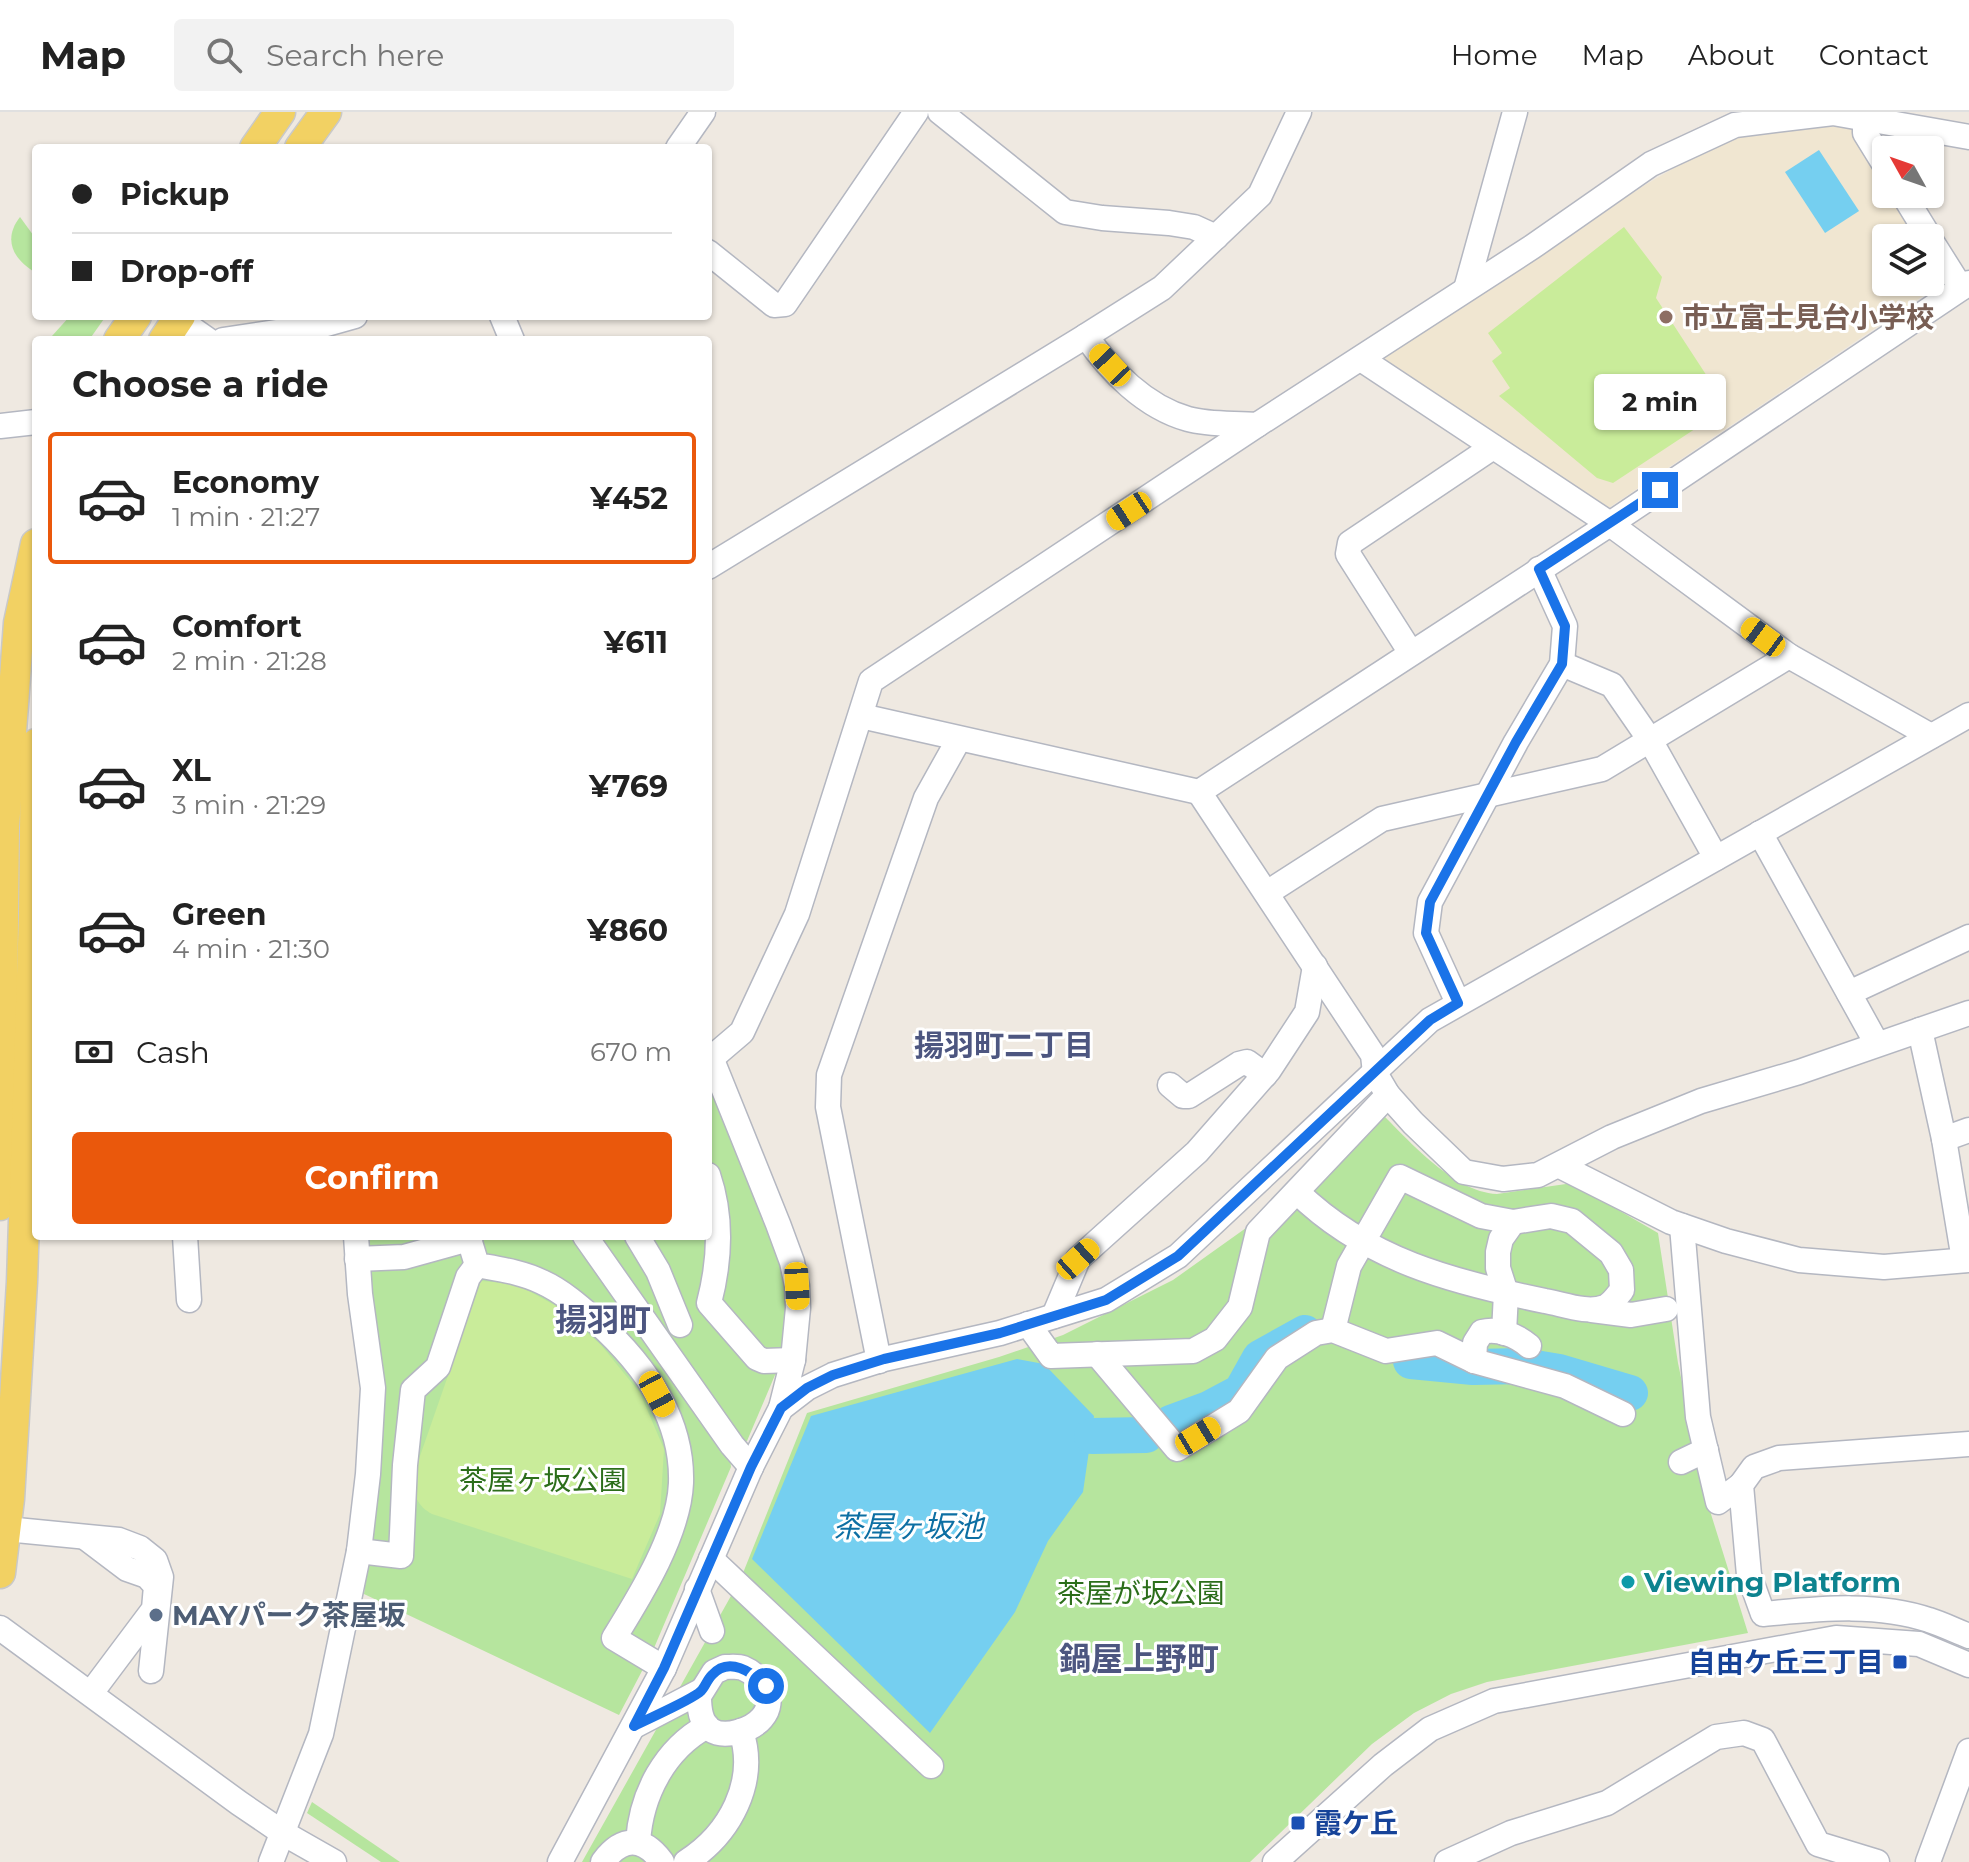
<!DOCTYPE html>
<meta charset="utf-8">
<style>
:root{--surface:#fff;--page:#f2f2f2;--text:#222;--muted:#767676;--line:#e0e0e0;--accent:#ea580c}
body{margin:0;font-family:Montserrat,"Noto Sans JP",sans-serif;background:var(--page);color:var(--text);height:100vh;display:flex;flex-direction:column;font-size:30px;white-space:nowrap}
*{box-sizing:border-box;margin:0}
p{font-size:26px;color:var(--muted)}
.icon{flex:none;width:44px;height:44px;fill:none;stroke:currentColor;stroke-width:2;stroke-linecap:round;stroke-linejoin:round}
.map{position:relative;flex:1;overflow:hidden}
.panel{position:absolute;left:32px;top:224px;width:680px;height:904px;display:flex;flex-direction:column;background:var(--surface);border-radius:8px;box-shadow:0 2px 6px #0004}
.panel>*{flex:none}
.banner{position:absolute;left:32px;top:32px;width:680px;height:176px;border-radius:8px;box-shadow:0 2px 6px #0004;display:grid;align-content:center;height:176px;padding:0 40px;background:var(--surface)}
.needle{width:52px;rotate:310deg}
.tools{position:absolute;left:1872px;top:24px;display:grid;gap:16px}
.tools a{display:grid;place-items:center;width:72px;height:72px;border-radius:8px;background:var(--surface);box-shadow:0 2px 6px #0004;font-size:40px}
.end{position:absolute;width:36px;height:36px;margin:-18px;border:10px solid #1a73e8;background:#fff;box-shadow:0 0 0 4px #fff}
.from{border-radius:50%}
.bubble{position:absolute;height:56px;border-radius:8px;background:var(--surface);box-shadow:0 2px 6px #0004;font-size:26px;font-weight:700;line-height:56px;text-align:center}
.car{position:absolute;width:24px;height:48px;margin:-24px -12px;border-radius:10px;box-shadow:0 0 6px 2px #0007;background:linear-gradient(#f5c518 24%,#345 0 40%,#f5c518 0 76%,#345 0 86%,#f5c518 0)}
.banner b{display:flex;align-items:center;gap:28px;height:76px;font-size:30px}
.banner b+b{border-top:2px solid var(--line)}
.banner i{width:20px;height:20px;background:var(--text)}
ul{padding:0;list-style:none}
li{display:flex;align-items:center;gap:24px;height:132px;margin:0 16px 12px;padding:0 24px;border:4px solid transparent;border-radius:8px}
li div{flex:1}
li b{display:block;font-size:30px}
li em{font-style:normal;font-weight:700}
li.current{border-color:var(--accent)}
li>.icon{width:72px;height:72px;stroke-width:1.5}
h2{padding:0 40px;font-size:36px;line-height:96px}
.pay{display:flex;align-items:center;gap:20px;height:88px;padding:0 40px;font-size:30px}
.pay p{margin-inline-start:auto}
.action{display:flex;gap:16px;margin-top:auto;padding:16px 40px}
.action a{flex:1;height:92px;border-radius:8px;background:var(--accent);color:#fff;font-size:32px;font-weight:700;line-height:92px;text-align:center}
header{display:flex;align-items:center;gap:48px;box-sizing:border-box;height:112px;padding:0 40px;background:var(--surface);border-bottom:2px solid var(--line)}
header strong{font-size:38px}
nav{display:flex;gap:44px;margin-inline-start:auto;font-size:28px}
.search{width:560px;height:72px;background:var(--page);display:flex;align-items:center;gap:20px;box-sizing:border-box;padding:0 28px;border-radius:8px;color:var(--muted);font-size:30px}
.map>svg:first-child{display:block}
.education{fill:#f0e6d1}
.green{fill:#b6e59e}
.pitch{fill:#c9ec9a}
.water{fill:#75cff0}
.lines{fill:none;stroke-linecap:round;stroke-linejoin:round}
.river{stroke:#75cff0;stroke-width:36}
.minor-casing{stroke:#b4b7c1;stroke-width:27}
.major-casing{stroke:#c9c9c9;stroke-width:33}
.minor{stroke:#fff;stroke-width:24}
.major{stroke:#f2d163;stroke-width:30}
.route{stroke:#1a73e8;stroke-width:10}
.education-dot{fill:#8d6e63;stroke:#fff;stroke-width:3}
.culture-dot{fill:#0f9aa8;stroke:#fff;stroke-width:3}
.service-dot{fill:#5c6f8a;stroke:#fff;stroke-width:3}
.transit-dot{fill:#1a4fb4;stroke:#fff;stroke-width:3}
.labels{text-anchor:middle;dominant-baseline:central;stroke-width:6;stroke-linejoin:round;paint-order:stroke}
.education-label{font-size:28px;font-weight:bold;fill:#785e54;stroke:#fff;text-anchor:start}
.park-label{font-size:28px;fill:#2c6e1b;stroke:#fff}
.culture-label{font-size:28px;font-weight:bold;fill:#0d838f;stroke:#fff;text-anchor:start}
.service-label{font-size:28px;font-weight:bold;fill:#4e5e75;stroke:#fff;text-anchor:start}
.transit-label{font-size:28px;font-weight:bold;fill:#164399;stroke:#fff;text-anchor:end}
.neighbourhood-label{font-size:30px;font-weight:bold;fill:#4d5680;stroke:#fff}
.water-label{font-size:30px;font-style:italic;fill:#0d6fa3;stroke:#fff}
.quarter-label{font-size:32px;font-weight:bold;fill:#4d5680;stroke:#fff}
</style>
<header>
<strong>Map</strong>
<div class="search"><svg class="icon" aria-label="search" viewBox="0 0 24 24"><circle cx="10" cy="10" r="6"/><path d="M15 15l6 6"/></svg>Search here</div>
<nav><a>Home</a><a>Map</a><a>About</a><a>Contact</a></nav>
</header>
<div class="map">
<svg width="1969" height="1750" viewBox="0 0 1969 1750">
<rect width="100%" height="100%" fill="#efe9e1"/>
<path class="education" d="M1854,14L1886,66V82H1896L1924,126H1886V170H1930V136L1945,169L1610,395H1600L1385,250L1386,241L1645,73L1707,37L1737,26L1793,15Z"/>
<g class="green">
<path d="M20,105L36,127V161C14,148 2,128 20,105Z"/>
<path d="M70,204H106L89,228H53L52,224Z"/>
<path d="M708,967L790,1175L781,1260L775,1263L747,1329L742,1330L595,1124H708Z"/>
<path d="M1365,990L1375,995C1406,1025 1452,1080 1497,1082L1566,1072L1575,1073L1658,1121L1678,1251L1706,1386L1748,1521L1487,1570L1451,1582L1414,1601L1372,1632L1250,1750H582L741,1466L807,1301L999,1245L1063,1223L1173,1168L1246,1116Z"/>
<path d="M363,1124H576L730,1345L731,1355L654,1536L619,1603L364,1482L368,1450Z"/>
<path d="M312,1690L400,1750H381L307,1701Z"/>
</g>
<g class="pitch">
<path d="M1624,115L1662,165L1656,186L1718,281L1696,296L1704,311L1613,371L1597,366L1499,284L1510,276L1492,249L1502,241L1488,221Z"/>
<path d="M481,1169L516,1172L558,1195L601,1233L640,1281L664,1337L660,1402L632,1467L432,1402C417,1394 414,1383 412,1367Z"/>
</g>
<g class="water">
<path d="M1819,38L1859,99L1825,121L1785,60Z"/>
<path d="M1017,1247L1044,1252L1094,1304L1083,1380L1048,1429L1015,1500L930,1621L752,1447L811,1304Z"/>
</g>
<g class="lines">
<g class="river">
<path d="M1411,1249L1473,1255L1523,1254L1559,1260L1630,1281"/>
<path d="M1171,1311L1209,1297L1241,1280L1260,1246L1305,1221"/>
<path d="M1092,1324L1146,1323"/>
</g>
<g class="minor-casing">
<g id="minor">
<path d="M940,0L1065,100L1102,106L1169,111L1194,115L1216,125"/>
<path d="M1865,7V21L1886,55"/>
<path d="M678,36L703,0"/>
<path d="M1903,82L1930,126"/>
<path d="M1930,127L1961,176"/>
<path d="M708,140L774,193L785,192L916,0"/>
<path d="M1466,177L1515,0"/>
<path d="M502,204L512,228"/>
<path d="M178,207L208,228"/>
<path d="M1086,224L1162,176L1260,83L1299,0"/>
<path d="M223,228L323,213L355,204"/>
<path d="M1361,247L1610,412L1789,544L1931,624"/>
<path d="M0,314L36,310"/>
<path d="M708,455L1086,224C1110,259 1145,295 1188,307C1209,313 1235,311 1257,313"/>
<path d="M1411,541L1348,442L1350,431L1493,335"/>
<path d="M1562,552L1612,573L1650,628L1716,746"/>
<path d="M861,604L1199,680L1610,412L1969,171"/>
<path d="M1199,680L1373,943L1375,961L1388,983L1413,1011L1464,1060L1503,1067L1538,1063L1612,1025L1701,989L1799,960L1969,901"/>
<path d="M1760,721L1877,932"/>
<path d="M1267,781L1382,707L1602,657L1789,544"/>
<path d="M1849,881L1969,825"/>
<path d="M1458,891L1426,821L1430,790L1516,630L1562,552L1565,514L1539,457"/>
<path d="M1920,918L1944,1027L1964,1148"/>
<path d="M708,944L712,948L778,1112L792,1150L797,1174L798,1196L793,1248L781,1296"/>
<path d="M708,949L742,920L797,802L871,569L1257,313L1532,135L1651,52L1735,13L1833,1L1969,25"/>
<path d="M1170,973L1183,984H1189L1239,952L1247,950L1265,963"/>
<path d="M1944,1027L1969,1018"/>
<path d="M1560,1054L1671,1110L1726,1129L1799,1148L1884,1155L1969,1148"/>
<path d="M708,1063C722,1104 720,1149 709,1191L757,1246L764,1249L793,1248"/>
<path d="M1297,1080C1367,1148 1452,1170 1545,1189C1563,1192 1587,1202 1605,1195C1612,1192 1617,1184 1622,1178L1621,1158L1611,1141L1572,1109L1551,1104L1513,1110L1481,1104L1400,1065L1349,1154L1333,1218"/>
<path d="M1682,1114L1698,1305L1718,1390L1741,1373"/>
<path d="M185,1124L189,1188"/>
<path d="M585,1124L732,1333L751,1355"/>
<path d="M637,1124L658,1159L680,1213"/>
<path d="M469,1127L477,1153C499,1157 522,1160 542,1170C562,1179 580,1195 596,1209C643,1251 683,1305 681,1371C679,1422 640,1484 614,1526L664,1556"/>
<path d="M357,1147L404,1145L469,1127L471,1124"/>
<path d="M1592,1198L1631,1203L1666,1197"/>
<path d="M1054,1204L1078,1147L1197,1040L1269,958L1307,900L1315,854"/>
<path d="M1028,1212L1051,1244L1193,1239L1215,1227L1240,1195L1258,1120L1388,983"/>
<path d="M1504,1221L1506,1181L1498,1156V1140L1501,1127L1513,1110"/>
<path d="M1097,1242L1177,1337L1239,1299L1277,1246L1316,1221L1333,1218L1386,1239L1437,1231L1474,1249L1565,1274L1623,1302"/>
<path d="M879,1249L828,995L829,963L926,686L959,627"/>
<path d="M1474,1249L1475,1231L1482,1220C1498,1216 1516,1223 1529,1234"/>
<path d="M1969,1332L1779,1346L1754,1355L1741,1373L1749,1463L1763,1502C1817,1497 1876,1490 1929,1508C1942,1512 1956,1519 1969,1524"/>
<path d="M1681,1350L1706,1338"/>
<path d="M6,1417L119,1428L140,1436L155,1448L161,1465L151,1559"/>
<path d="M86,1426L127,1457L147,1464L156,1474L154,1497L91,1581"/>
<path d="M359,1439L401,1444L405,1353L413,1278L438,1255L468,1165L477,1153"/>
<path d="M711,1447L931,1654"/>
<path d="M697,1477L712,1519"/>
<path d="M0,1516L239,1691L283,1721L334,1750"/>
<path d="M725,1555C731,1555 738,1554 743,1556C762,1564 778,1588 762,1606C752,1618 725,1627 711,1618C700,1611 699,1595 699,1584L714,1560Z"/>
<path d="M634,1614L701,1579"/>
<path d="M638,1730C641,1682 665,1637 707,1614"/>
<path d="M271,1750L321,1622L359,1439L368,1362L373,1276L360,1182L356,1124"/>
<path d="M560,1750L664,1556L751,1355L781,1296L807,1276L833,1263L884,1247L1000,1221L1106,1188L1178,1144L1430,908L1969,603"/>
<path d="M603,1750C622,1724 643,1724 662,1750"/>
<path d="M686,1750C730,1722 758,1670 741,1619"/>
<path d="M1275,1750L1383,1653L1430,1617L1494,1589L1836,1526L1919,1532L1969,1553"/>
<path d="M1447,1750L1511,1721L1607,1691L1716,1625L1744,1621L1763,1628L1818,1732L1877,1750"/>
<path d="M1928,1750L1969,1639"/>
</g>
</g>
<g class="major-casing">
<g id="major">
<path d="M255,36L280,0"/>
<path d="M300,36L326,0"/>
<path d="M119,228L136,204"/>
<path d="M164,228L180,204"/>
<path d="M0,1093L4,715L19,511L36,432"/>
<path d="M0,1461L9,1387L22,1170L34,802L36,632"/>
</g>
</g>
<use href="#minor" class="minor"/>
<use href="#major" class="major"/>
</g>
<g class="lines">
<path class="route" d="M766,1574C752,1560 729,1544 712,1563C707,1568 705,1575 701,1579C692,1588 647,1607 634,1614L664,1556L751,1355L781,1296L807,1276L833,1263L884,1247L1000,1221L1106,1188L1178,1144L1430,908L1458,891L1426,821L1430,790L1516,630L1562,552L1565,514L1539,457L1660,378"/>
</g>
<circle class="education-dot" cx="1666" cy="205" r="8"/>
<circle class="culture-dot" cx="1628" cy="1470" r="8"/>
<circle class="service-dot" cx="156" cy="1503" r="8"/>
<g class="transit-dot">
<rect x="1892" y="1542" width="16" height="16" rx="4"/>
<rect x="1290" y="1703" width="16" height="16" rx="4"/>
</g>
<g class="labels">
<g class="education-label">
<text x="1682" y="205">市立富士見台小学校</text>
</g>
<g class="park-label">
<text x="543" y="1368">茶屋ヶ坂公園</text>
<text x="1141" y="1481">茶屋が坂公園</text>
</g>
<g class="culture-label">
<text x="1644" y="1470">Viewing Platform</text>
</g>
<g class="service-label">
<text x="172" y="1503">MAYパーク茶屋坂</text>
</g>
<g class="transit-label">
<text x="1884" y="1550">自由ケ丘三丁目</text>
<text x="1314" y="1711" text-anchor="start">霞ケ丘</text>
</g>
<g class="neighbourhood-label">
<text x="1004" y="933">揚羽町二丁目</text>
</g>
<g class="water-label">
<text x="908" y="1414">茶屋ヶ坂池</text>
</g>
<g class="quarter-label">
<text x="603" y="1207">揚羽町</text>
<text x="1139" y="1546">鍋屋上野町</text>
</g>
</g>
</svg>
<div class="tools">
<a><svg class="needle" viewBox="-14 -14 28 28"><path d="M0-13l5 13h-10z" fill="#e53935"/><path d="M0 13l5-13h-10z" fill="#767676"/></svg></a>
<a><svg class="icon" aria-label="layers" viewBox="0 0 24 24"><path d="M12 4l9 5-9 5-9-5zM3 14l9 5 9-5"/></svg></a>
</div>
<i class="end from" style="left:766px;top:1574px"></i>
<i class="end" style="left:1660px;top:378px"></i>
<div class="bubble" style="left:1594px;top:262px;width:132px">2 min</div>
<i class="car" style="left:1110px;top:253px;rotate:317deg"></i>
<i class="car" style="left:1129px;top:399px;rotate:237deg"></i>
<i class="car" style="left:1763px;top:525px;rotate:306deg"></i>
<i class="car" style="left:1078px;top:1147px;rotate:48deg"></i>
<i class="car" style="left:797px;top:1174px;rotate:177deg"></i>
<i class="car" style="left:657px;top:1282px;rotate:152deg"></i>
<i class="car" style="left:1198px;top:1324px;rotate:59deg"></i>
<div class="banner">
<b><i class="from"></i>Pickup</b>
<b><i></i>Drop-off</b>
</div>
<section class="panel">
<h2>Choose a ride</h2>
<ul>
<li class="current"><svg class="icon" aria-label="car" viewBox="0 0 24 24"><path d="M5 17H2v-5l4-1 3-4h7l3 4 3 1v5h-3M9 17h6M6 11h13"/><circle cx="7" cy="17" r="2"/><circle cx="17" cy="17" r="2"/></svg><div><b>Economy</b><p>1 min · 21:27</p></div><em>¥452</em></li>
<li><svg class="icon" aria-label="car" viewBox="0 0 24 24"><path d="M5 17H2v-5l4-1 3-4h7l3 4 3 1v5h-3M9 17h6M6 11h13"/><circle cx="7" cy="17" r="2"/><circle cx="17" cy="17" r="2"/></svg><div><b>Comfort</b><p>2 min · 21:28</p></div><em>¥611</em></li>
<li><svg class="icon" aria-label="car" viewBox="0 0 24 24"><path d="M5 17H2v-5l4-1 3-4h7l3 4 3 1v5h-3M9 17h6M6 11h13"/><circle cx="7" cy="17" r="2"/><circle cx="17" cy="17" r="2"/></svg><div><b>XL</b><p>3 min · 21:29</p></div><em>¥769</em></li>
<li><svg class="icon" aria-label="car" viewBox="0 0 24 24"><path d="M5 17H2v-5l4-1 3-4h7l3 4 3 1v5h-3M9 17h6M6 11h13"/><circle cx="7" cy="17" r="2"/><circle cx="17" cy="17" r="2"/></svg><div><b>Green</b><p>4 min · 21:30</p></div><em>¥860</em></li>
</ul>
<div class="pay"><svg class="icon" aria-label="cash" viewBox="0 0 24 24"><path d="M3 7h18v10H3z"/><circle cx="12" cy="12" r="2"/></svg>Cash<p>670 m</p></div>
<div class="action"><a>Confirm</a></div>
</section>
</div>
